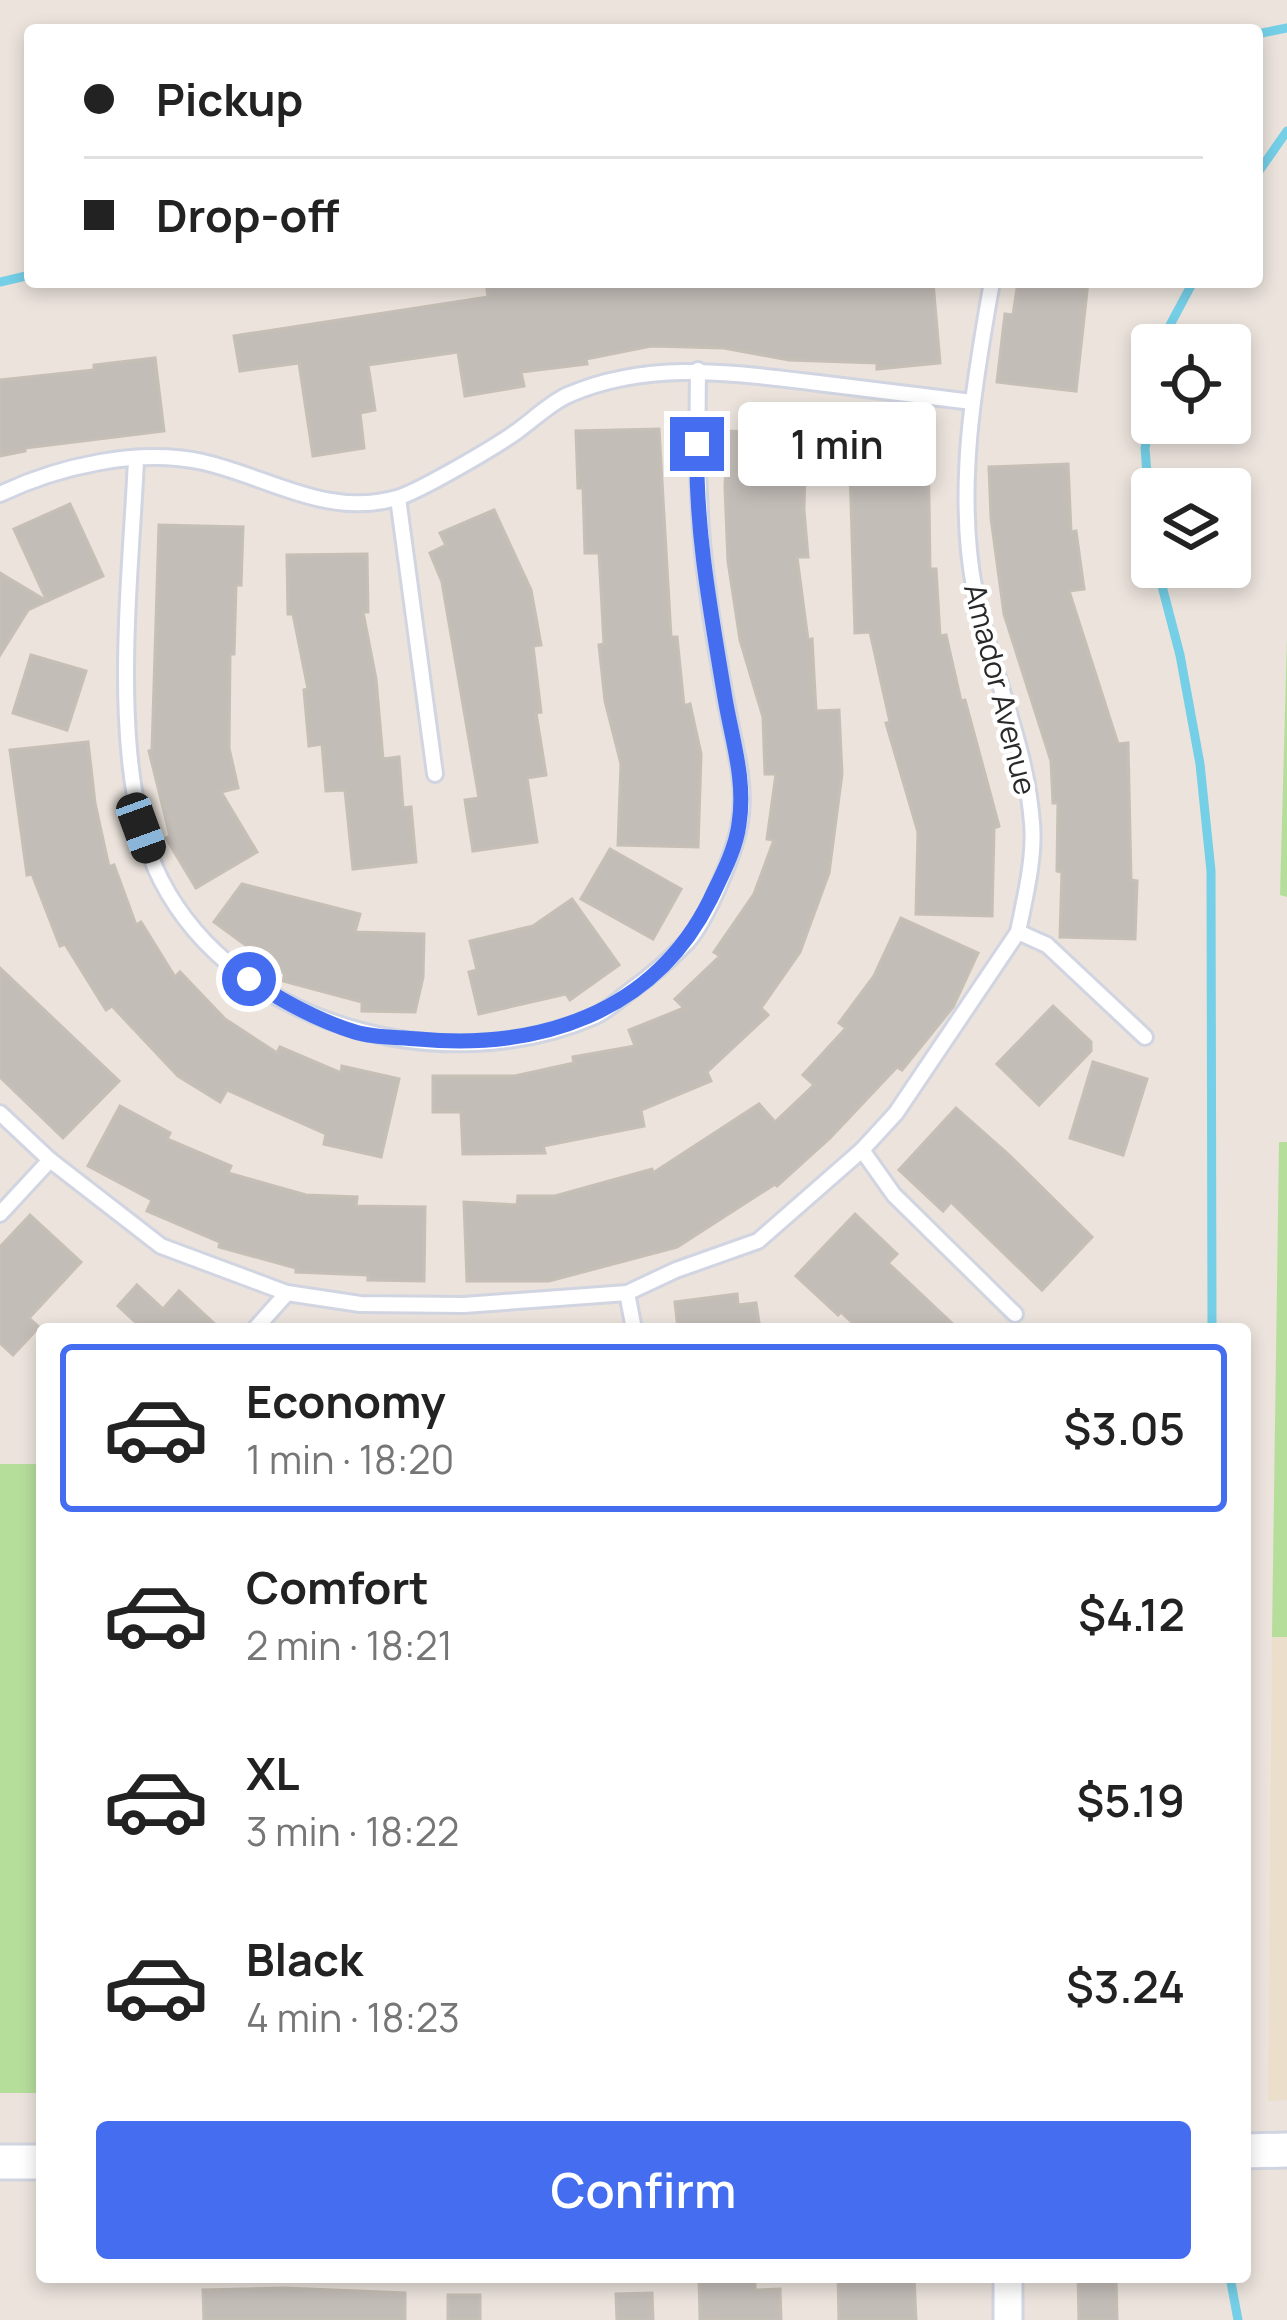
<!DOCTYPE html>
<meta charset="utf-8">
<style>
:root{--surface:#fff;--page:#f2f2f2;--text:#222;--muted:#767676;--line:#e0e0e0;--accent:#446eef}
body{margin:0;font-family:Manrope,sans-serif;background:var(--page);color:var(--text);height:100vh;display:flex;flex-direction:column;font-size:45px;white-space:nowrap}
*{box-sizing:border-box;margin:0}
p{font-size:39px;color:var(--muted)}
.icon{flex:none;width:66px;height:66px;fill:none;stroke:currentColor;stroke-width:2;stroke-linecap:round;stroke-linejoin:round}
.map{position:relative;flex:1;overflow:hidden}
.panel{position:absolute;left:36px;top:1323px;width:1215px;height:960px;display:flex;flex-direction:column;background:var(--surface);border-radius:12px;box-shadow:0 6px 18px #0003}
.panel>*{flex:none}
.hud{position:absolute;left:24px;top:24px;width:1239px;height:264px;border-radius:12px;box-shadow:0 6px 18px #0003;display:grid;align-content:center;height:264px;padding:0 60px;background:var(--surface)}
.controls{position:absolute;left:1131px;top:324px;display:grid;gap:24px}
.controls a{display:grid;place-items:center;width:120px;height:120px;border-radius:12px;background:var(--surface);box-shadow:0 6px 18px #0003;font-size:60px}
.end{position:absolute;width:54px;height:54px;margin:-27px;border:15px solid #446eef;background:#fff;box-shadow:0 0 0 6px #fff}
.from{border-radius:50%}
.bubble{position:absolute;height:84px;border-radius:12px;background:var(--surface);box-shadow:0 6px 18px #0003;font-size:39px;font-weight:600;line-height:84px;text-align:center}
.car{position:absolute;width:36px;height:72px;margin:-36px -18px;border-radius:15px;box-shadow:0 0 9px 3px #0007;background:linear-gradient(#222 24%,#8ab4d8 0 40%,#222 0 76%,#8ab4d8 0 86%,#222 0)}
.hud b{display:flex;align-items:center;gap:42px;height:114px;font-size:45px}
.hud b+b{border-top:3px solid var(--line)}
.hud i{width:30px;height:30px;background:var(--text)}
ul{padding:21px 0 0;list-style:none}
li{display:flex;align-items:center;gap:36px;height:168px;margin:0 24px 18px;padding:0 36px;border:6px solid transparent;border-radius:12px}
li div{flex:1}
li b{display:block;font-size:45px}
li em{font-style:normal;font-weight:600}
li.on{border-color:var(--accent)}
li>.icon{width:108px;height:108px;stroke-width:1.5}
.primary-button{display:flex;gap:24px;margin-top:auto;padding:24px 60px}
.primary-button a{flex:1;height:138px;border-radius:12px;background:var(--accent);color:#fff;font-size:48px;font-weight:600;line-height:138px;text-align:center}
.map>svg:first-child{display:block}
.education{fill:#ebdfcc}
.green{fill:#b6de9b}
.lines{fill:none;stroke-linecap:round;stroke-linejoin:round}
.stream{stroke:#74cfe7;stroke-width:9}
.building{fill:#c3bdb8;stroke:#c6bfb6;stroke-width:3}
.service-casing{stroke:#d1d5e1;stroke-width:20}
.minor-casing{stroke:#d1d5e1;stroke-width:33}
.tertiary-casing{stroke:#d1d5e1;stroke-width:39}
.service{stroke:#fff;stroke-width:14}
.minor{stroke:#fff;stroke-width:27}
.tertiary{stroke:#fff;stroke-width:33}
.route{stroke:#446eef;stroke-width:15}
.labels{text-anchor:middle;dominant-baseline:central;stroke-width:9;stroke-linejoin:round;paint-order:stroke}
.street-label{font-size:30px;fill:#292929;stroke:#fff}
</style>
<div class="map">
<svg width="1287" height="2320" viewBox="0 0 1287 2320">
<rect width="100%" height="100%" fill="#ebe3dc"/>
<path class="education" d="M1272,1637H1287V2100L1268,2101Z"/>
<g class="green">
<path d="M1287,637V897L1280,895Z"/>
<path d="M1279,1142H1287V1637H1272Z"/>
<rect x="0" y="1464" width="42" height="629"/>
</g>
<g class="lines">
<g class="stream">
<path d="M1257,34L1287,28"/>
<path d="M1257,174L1287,131"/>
<path d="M0,282L30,275"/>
<path d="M1166,345L1170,325L1193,282"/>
<path d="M1152,412L1145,448L1152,539"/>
<path d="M1157,567L1180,655L1200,764L1211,871L1212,1329"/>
<path d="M1230,2277L1238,2320"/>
</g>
</g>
<g class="building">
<path d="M486,282H933L940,363L877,369V363L789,360L724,348L651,346L586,359L587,364L521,372L524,386L465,396L458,352L368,365L375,410L360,413L364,448L313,456L299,363L240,371L234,336L488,297Z"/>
<path d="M1018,282H1088L1076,391L997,382L1005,314L1013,315Z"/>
<path d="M155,358L164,431L25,448V451L0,456V380L94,370V365Z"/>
<path d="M753,423L806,425L804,510L808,557H797L808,640L812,639L816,711L839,710L842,774L829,873L800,952L761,1008L768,1015L707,1072L711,1081L641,1110L644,1126L543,1146L545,1153L463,1154L461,1112H433V1076H515L574,1063L573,1057L635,1046L629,1030L684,1008L675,999L720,956L714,952L754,894L774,840L767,839L776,774H765L763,717L740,640L728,561L725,488L727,431L753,432Z"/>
<path d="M659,429L671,637H677L684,706L690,704L701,754L698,847L618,845L621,764L605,701L599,645L604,644L599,553H585L583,488H578L576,431Z"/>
<path d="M928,435L930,569H936L940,636L946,635L961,701L965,700L999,826L994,828L992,916L916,914L918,832L886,723L890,722L870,632L855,633L849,436Z"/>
<path d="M1068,464L1071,532L1076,531L1084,589L1069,591L1118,744L1128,743L1131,880L1137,881L1135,939L1060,937L1062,872L1057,871L1058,803H1053L1051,761L1004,614L991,518L989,467Z"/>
<path d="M70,504L103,576L47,601L14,529Z"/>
<path d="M494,510L531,590L541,645L533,646L541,712L536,713L546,775L527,778L537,842L473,851L465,800L479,798L442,582L430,553L446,545L440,533Z"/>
<path d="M159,525L243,527L241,585H236L234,654H230L229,748L238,788L221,792L257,852L196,888L166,838L170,836L149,751L152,750Z"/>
<path d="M367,554L368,612H363L376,679L383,759L399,757L403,808L411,807L416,862L353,869L345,790L326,791L322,744L309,746L304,690L308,689L293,614H288L287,555Z"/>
<path d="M0,573L47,601L28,610L0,655Z"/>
<path d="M31,655L86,671L67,730L13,713Z"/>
<path d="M88,742L95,803L109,867L114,865L136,925L141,922L175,977L180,972L225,1019L277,1053L280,1047L341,1073L342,1066L399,1079L381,1157L324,1144L326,1134L227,1090L220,1102L178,1076L112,1006L106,1010L65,944L60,946L32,874L27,875L10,750Z"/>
<path d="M610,849L681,889L653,939L581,899Z"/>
<path d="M242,884L360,914L355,932L424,934L423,977L415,1012L362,1011V1002L283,981L285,974L214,922Z"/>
<path d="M572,899L619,965L570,1000L566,994L479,1014L469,972L477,970L470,941L533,926Z"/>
<path d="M901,918L978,953L953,1007L902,1070L897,1067L830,1138L777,1186L775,1184L677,1247L549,1281H467L464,1202L517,1205L518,1196H555L652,1169L653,1173L759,1104L775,1122L814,1085L803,1075L846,1028L839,1023L874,976Z"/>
<path d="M0,968L119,1081L63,1138L0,1077Z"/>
<path d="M1053,1006L1091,1042V1051L1039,1105L997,1064Z"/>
<path d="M1093,1062L1147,1079L1123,1155L1070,1138Z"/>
<path d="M120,1106L170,1133L167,1139L231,1166L228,1173L306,1195L357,1197L356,1206L425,1207L424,1281L368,1280V1275L296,1272V1268L219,1247L220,1242L147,1211L152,1200L88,1166Z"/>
<path d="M956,1108L1008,1154L1092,1237L1042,1290L951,1202L943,1211L899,1170Z"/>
<path d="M855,1214L897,1254L888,1263L958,1329H859L841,1312L838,1315L796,1276Z"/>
<path d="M30,1215L81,1262L29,1318L39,1327L13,1355L0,1343V1247Z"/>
<path d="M137,1285L163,1309L179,1291L220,1329H143L118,1306Z"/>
<path d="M737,1294L738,1305L756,1303L760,1329H678L675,1302Z"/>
<path d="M699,2277H755V2290L780,2289L781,2320L700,2319Z"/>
<path d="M838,2277H914L916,2320H839Z"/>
<path d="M1078,2277H1116L1117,2320H1079Z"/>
<path d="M284,2288L405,2293V2320H204L203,2290Z"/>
<path d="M652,2293L653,2320H617L616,2294Z"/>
<rect x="448" y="2295" width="32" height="25"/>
</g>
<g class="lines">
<g class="service-casing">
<g id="service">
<path d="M992,282C974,382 955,491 975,592C990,670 1026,742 1032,823C1035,858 1025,897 1018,932L1047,945L1145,1037"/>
<path d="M136,459C131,580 106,772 161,880C237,1028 446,1081 595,1016C606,1011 616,1002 625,995C647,979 668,962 687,942C706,921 733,857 739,827C748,785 733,743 726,702C719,664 712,625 707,586C697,514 697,443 698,370"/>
<path d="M0,494C59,466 138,448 203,462C269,477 326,518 397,498C420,491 495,447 516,432C533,420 550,403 568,395C647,361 727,372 810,382C864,389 918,395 972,402"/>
<path d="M398,498L435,774"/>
<path d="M0,1113L50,1160L161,1246L287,1293L360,1304L464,1305L627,1293L676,1270L758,1241L862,1150L896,1113L1018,932"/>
<path d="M862,1150L894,1195L1015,1314"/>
<path d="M0,1214L50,1160"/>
<path d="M627,1293L634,1329"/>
<path d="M255,1329L287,1293"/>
</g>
</g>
<g class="minor-casing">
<path id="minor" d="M1008,2277V2320"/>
</g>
<g class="tertiary-casing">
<g id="tertiary">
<path d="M1245,2151L1287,2150"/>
<path d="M0,2162H42"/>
</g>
</g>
<use href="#service" class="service"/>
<use href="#minor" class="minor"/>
<use href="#tertiary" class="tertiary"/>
</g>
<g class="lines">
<path class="route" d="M249,979C282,1001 316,1020 355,1032C374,1038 397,1037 418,1039C538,1050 653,1014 710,900C721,877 736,849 739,824C746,780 732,740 725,698C711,614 695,529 697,444"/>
</g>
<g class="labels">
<g class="street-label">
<text transform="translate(1001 689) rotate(76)">Amador Avenue</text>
</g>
</g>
</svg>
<div class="controls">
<a><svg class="icon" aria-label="locate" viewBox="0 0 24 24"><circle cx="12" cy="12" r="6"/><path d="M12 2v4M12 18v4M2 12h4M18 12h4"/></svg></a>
<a><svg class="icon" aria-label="layers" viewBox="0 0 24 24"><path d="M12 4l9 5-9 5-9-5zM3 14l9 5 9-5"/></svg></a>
</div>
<i class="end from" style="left:249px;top:979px"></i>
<i class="end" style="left:697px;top:444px"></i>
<div class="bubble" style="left:738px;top:402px;width:198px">1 min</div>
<i class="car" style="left:141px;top:828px;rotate:160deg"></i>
<div class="hud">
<b><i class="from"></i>Pickup</b>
<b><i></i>Drop-off</b>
</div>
<section class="panel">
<ul>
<li class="on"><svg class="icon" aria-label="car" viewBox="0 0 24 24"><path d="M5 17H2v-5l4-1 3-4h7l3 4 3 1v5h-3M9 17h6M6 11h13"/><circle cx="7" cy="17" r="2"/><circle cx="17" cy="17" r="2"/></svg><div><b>Economy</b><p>1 min · 18:20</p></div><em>$3.05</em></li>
<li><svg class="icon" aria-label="car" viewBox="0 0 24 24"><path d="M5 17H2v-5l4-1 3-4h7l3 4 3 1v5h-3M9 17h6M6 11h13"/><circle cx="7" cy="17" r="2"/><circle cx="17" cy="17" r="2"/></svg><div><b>Comfort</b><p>2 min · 18:21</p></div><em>$4.12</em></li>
<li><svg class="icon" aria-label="car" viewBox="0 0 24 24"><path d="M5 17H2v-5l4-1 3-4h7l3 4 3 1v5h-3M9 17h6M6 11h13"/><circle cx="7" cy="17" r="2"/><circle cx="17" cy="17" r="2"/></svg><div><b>XL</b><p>3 min · 18:22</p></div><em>$5.19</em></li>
<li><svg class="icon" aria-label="car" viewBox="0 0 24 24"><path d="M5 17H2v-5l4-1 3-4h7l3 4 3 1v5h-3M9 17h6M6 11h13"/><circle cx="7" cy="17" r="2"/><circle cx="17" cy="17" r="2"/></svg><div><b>Black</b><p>4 min · 18:23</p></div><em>$3.24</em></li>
</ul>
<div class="primary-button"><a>Confirm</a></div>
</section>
</div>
